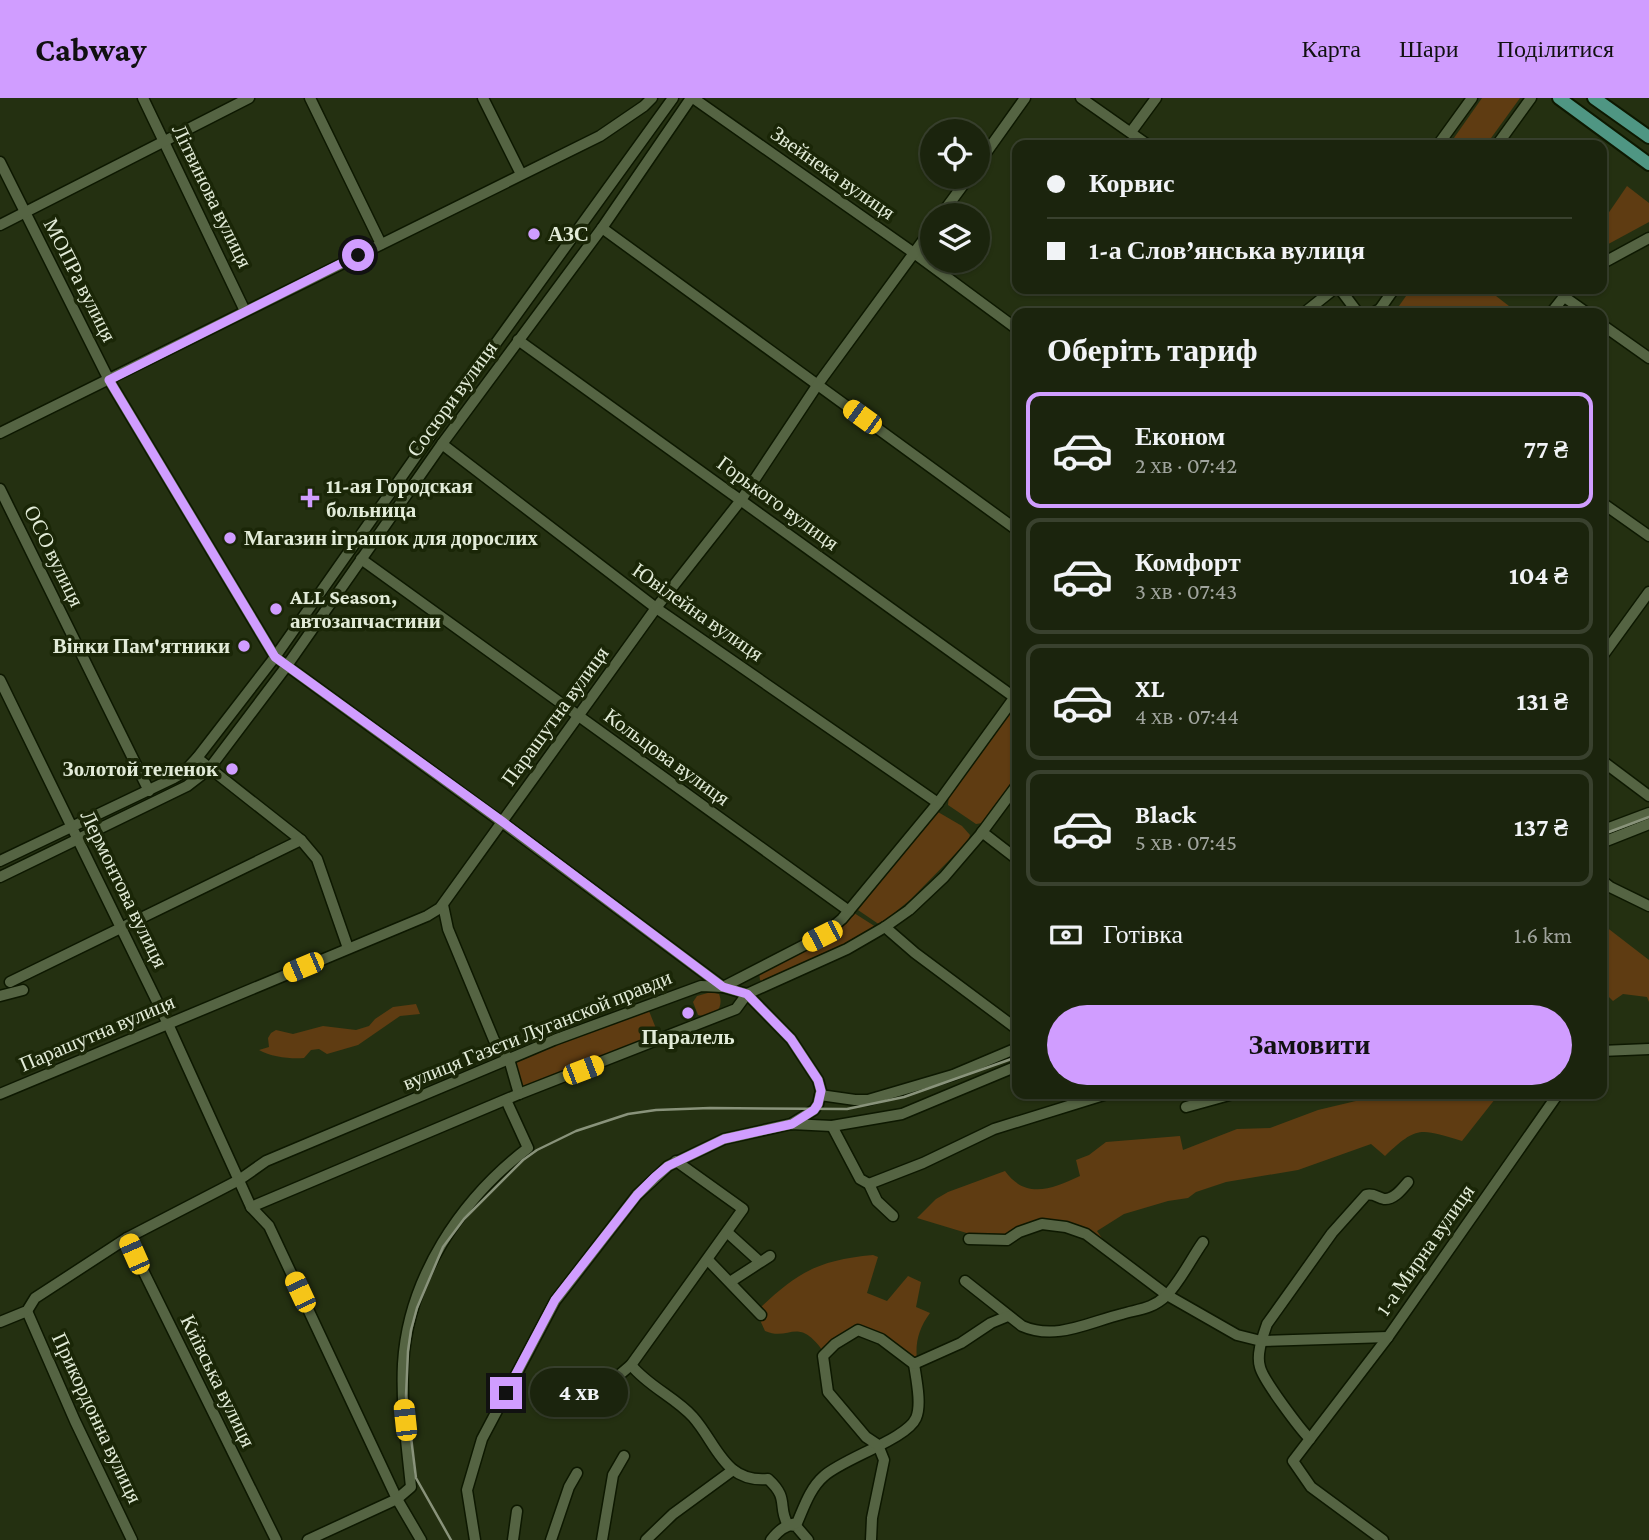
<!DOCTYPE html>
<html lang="uk">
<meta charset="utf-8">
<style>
:root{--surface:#1b240d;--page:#242c16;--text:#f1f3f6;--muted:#a0a49d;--line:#39412e;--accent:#d09dff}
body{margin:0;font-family:"Crimson Pro",serif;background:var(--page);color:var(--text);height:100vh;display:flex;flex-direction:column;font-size:26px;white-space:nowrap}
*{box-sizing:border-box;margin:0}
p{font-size:23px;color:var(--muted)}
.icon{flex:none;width:38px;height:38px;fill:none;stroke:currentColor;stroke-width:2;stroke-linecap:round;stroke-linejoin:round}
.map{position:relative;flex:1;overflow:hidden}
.drawer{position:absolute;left:1012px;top:210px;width:595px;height:791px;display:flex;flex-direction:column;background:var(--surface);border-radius:14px;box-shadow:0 2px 5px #0004,0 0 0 2px var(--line)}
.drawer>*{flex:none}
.hud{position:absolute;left:1012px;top:42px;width:595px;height:154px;border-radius:14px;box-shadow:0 2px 5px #0004,0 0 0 2px var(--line);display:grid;align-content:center;height:154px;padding:0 35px;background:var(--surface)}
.controls{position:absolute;left:920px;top:21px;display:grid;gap:14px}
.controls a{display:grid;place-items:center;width:70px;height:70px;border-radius:50%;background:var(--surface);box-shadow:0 2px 5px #0004,0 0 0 2px var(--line);font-size:35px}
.end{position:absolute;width:32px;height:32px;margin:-16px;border:9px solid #d09dff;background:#111;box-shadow:0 0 0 4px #111}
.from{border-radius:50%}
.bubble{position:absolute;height:49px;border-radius:24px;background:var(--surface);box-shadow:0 2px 5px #0004,0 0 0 2px var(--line);font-size:23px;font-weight:700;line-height:49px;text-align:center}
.car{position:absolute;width:21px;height:42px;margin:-21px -10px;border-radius:9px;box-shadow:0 0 5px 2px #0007;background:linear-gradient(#f5c518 24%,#345 0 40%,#f5c518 0 76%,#345 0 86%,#f5c518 0)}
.hud b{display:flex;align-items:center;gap:24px;height:66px;font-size:26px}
.hud b+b{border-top:2px solid var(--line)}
.hud i{width:18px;height:18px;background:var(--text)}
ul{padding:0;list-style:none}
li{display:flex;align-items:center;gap:21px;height:116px;margin:0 14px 10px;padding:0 21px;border:4px solid var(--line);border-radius:14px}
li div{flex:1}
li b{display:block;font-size:26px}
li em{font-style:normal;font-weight:700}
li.on{border-color:var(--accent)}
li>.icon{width:63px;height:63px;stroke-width:1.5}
h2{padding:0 35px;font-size:32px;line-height:84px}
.pay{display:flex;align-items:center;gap:18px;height:77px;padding:0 35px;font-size:26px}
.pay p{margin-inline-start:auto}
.cta{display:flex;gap:14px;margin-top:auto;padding:14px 35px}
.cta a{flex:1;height:80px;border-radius:42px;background:var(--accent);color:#111;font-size:28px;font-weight:700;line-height:80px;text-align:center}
header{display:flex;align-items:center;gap:42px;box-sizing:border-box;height:98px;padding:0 35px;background:var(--accent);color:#111}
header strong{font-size:33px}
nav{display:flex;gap:38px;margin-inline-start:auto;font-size:24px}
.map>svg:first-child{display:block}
.green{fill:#5f3c12}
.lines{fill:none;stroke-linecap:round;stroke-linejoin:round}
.minor-casing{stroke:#0d1800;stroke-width:13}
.major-casing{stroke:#0d1800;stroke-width:16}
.minor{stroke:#556443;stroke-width:10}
.major{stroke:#4f9683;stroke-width:12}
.rail{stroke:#89937b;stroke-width:2.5}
.route{stroke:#d09dff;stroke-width:9}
.poi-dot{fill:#d09dff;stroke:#1a2607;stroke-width:2.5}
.labels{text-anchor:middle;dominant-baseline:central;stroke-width:7;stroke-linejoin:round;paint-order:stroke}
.street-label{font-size:21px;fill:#e2ebd8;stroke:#1a2607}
.poi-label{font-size:21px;font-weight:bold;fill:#e2ebd8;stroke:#1a2607;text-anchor:start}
</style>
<header>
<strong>Cabway</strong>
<nav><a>Карта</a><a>Шари</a><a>Поділитися</a></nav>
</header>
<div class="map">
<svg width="1649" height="1442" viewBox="0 0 1649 1442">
<rect width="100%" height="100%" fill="#243011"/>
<g class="green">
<path d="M1482,0H1520L1486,47H1449Z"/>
<path d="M1627,88L1649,105V124L1601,150V126Z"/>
<path d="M1411,191H1487L1518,215H1394Z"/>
<path d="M1016,606L1017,678L982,725L976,726L948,707L949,696Z"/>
<path d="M938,714L962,728L970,737L968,743L911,801L880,827L858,812L934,716Z"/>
<path d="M854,815L876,829L853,843L763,884L760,882L759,874C794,858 828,844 854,815Z"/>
<path d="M1601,825L1649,862V904L1647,899L1623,896L1613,903L1601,891Z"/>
<path d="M711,894L719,896C725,911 713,921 698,917L693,904L697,898Z"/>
<path d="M416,906L420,916L400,918L358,947L327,956L319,951L311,952L304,960C290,961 271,959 259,952L269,949L268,940L271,935L276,932L293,936L323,928L356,932L369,928L375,921L393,909Z"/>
<path d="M649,913L659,938L523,992L514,963Z"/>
<path d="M1374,996H1412L1420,1001L1444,996H1499L1462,1043C1420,1031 1418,1027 1385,1058L1371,1046L1298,1072L1226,1084L1196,1094L1188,1100L1168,1103L1124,1116L1097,1133L1108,1149L1088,1131L1044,1121L1020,1129L1007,1138L970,1136L917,1120L936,1101L948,1094L1005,1073C1026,1102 1052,1091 1080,1078L1076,1062L1089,1057L1106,1044L1180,1038L1183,1052L1237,1031L1270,1030L1318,1012L1360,1002Z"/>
<path d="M873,1157L878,1159L867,1195L887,1203L908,1178L921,1184L916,1209L930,1215C919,1230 915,1244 917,1262H913L856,1228L823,1253C797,1217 790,1244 765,1233L760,1222L766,1217L760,1210C799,1173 820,1162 873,1157Z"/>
</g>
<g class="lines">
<g class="minor-casing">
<g id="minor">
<path d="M143,0L245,213"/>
<path d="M310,0L381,146"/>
<path d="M483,0L521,76"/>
<path d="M693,0L914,155L1017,231"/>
<path d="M1081,0L1148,47"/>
<path d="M1131,34L1156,0"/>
<path d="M1438,47L1472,0"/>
<path d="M1497,47L1531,0"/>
<path d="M0,64L109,282L275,559L503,725L723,889L747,896L791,941L818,982L821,993L818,1006L814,1012L791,1026"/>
<path d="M978,66L1025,0"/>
<path d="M941,117L969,79"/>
<path d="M0,127L249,0"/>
<path d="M602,130L1017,432"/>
<path d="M1601,166L1649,140"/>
<path d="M1340,191L1358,215"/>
<path d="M1563,198L1587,215"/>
<path d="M1304,215L1334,191"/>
<path d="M1373,215L1380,211L1394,191"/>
<path d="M1551,215L1570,191"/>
<path d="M1601,226L1649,260"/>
<path d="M518,242L1014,599"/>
<path d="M0,335L600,38L644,8L652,0"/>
<path d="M442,346L656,510L938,705"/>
<path d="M0,391L149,693"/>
<path d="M1601,404L1649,438"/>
<path d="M361,461L849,813"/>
<path d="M1601,560L1649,494"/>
<path d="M0,582L168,926L251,1109L269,1128L397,1401L421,1442"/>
<path d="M197,660L301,742L317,761L348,850"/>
<path d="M1601,662L1649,698"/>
<path d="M1601,733L1649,715"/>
<path d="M982,734L1017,761"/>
<path d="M1601,745L1649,726"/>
<path d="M0,763L174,680L183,675L197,660L275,559L478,270L673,0"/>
<path d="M0,779L187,688L209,671L286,569L442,346L602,130L691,0"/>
<path d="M1601,782L1610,789L1649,808"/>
<path d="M443,807L448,831L494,942L509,961L519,996"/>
<path d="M885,829L915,855L1017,931"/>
<path d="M10,884L301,742"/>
<path d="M0,898L23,892"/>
<path d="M1601,953L1649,951"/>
<path d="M0,996L427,818L440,810L656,510L741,402L818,286L933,129"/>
<path d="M820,997L855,1002H868L953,977L1017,950"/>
<path d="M1186,1009L1233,996"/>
<path d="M832,1028L860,1081L869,1086L877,1103L893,1118"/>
<path d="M869,1086L923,1065L994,1031L1107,996"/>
<path d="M251,1109L519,996L736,911L747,896L847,851L885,829L909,812L944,779L980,737L1017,687"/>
<path d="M728,1135L760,1164"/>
<path d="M127,1140L276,1442"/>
<path d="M969,1141L1007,1142L1019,1134L1042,1126L1066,1129L1086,1136L1167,1197L1237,1237L1261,1243L1388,1239"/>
<path d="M708,1162L761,1217"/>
<path d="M965,1183L1022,1228C1056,1243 1089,1224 1122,1216C1139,1211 1152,1211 1166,1198C1180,1184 1191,1161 1203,1144"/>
<path d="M730,1184L770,1158"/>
<path d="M27,1213L75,1323L132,1442"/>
<path d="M0,1224L27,1213L35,1200L127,1140L239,1082L266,1063L554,942L701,888L723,889L822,838L842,821L938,705L1017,596"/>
<path d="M631,1267C649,1289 675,1299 693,1319C717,1346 724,1385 768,1381C790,1401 777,1408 788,1427L796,1428L808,1442"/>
<path d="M590,1313L596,1297L631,1267L743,1111L676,1063"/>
<path d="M1310,1341C1300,1331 1263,1282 1260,1269C1256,1256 1263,1238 1267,1226L1332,1135L1366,1097C1374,1095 1376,1099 1384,1101C1394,1102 1402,1091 1408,1084"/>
<path d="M308,1442L397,1401L411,1389C407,1349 401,1307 403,1266C408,1180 461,1101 528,1050L506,1002"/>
<path d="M475,1442L467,1392L482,1341L555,1203L637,1097L668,1068L724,1041L791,1026L832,1028L902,1016L1017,968"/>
<path d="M513,1442L517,1413"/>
<path d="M551,1442L569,1389L577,1375"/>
<path d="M602,1442L613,1377L624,1358"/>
<path d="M646,1442L673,1416L733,1372"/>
<path d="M771,1442C778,1433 785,1427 797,1425C804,1409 810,1390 824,1378C844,1360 907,1341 916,1320C922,1307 916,1280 914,1266"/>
<path d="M871,1442L872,1420L884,1362L878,1347L866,1339L828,1294L823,1258L835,1246L858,1232L881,1241L914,1266L961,1245L991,1225L1008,1218"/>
<path d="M1383,1442L1311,1389L1293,1363L1388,1239L1558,996"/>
</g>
</g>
<g class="major-casing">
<g id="major">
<path d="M1559,0L1649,66"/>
<path d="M1594,0L1649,39"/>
</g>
</g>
<use href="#minor" class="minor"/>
<use href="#major" class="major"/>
<g class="rail">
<path d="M1601,737L1649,719"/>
<path d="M451,1442L416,1380L406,1298L408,1253L411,1232L417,1210L443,1149L464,1121L523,1062L537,1052L576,1033L628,1016L656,1012L710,1010L847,1011L904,999L1017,959"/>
</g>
</g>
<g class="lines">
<path class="route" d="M358,157L109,282L275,559L503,724L723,889L747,896L791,941L818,982L821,993L818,1006L814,1012L792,1026L724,1041L668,1068L655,1079L637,1097L555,1202L506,1295"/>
</g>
<g class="poi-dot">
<circle cx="534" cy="136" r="7"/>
<path d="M306.5 389.5h7v7h7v7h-7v7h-7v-7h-7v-7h7z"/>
<circle cx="230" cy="440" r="7"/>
<circle cx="276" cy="511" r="7"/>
<circle cx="244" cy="548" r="7"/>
<circle cx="232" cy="671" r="7"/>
<circle cx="688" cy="915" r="7"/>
</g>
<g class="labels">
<g class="street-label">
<text transform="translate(833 75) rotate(35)">Звейнека вулиця</text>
<text transform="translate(212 98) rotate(64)">Літвинова вулиця</text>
<text transform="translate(80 182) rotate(63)">МОПРа вулиця</text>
<text transform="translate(452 301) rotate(-54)">Сосюри вулиця</text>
<text transform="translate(778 405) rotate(36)">Горького вулиця</text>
<text transform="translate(54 458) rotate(64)">ОСО вулиця</text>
<text transform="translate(698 514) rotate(35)">Ювілейна вулиця</text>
<text transform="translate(555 618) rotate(-54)">Парашутна вулиця</text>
<text transform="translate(667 659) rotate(36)">Кольцова вулиця</text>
<text transform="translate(124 791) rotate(64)">Лермонтова вулиця</text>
<text transform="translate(537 932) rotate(-22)">вулиця Газєти Луганской правди</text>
<text transform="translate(97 935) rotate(-23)">Парашутна вулиця</text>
<text transform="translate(1425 1152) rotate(-55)">1-а Мирна вулиця</text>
<text transform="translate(218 1283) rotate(64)">Київська вулиця</text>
<text transform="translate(97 1320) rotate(65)">Прикордонна вулиця</text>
</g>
<g class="poi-label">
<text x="548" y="136">АЗС</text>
<text x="326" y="388">11-ая Городская<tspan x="326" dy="24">больница</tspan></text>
<text x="244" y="440">Магазин іграшок для дорослих</text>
<text x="290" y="499">ALL Season,<tspan x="290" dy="24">автозапчастини</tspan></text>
<text x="230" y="548" text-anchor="end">Вінки Пам'ятники</text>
<text x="218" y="671" text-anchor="end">Золотой теленок</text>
<text x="688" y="939" text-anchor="middle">Паралель</text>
</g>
</g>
</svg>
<div class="controls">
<a><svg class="icon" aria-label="locate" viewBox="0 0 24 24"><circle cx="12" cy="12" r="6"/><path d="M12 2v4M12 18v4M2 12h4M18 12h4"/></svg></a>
<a><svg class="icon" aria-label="layers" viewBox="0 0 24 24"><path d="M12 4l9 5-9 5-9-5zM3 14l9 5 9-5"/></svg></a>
</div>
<i class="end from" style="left:358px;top:157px"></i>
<i class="end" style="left:506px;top:1295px"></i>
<div class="bubble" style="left:530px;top:1270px;width:98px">4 хв</div>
<i class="car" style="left:862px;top:319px;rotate:306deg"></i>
<i class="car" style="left:822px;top:838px;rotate:243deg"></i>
<i class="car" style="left:303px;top:869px;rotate:247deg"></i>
<i class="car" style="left:583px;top:972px;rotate:69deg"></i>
<i class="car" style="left:134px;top:1156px;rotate:336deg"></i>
<i class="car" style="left:300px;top:1194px;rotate:335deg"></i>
<i class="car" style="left:405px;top:1322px;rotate:354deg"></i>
<div class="hud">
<b><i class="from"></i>Корвис</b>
<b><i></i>1-а Слов’янська вулиця</b>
</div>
<section class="drawer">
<h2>Оберіть тариф</h2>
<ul>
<li class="on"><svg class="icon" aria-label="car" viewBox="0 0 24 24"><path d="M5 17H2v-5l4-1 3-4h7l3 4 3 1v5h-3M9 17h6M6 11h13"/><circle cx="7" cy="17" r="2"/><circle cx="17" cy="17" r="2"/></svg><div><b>Економ</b><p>2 хв · 07:42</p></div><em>77 ₴</em></li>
<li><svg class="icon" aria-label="car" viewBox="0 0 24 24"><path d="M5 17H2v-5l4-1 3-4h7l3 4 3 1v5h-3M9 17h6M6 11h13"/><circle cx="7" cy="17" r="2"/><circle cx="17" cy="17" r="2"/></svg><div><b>Комфорт</b><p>3 хв · 07:43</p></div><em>104 ₴</em></li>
<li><svg class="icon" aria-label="car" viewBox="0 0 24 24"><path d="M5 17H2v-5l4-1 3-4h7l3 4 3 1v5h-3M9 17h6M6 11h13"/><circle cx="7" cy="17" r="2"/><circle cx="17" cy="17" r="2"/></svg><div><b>XL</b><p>4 хв · 07:44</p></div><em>131 ₴</em></li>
<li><svg class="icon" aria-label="car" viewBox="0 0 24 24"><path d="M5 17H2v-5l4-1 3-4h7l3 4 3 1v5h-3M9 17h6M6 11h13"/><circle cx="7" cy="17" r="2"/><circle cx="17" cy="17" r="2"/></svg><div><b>Black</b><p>5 хв · 07:45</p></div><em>137 ₴</em></li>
</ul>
<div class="pay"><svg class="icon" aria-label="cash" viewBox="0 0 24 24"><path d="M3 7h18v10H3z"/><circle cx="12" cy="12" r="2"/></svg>Готівка<p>1.6 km</p></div>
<div class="cta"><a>Замовити</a></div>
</section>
</div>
